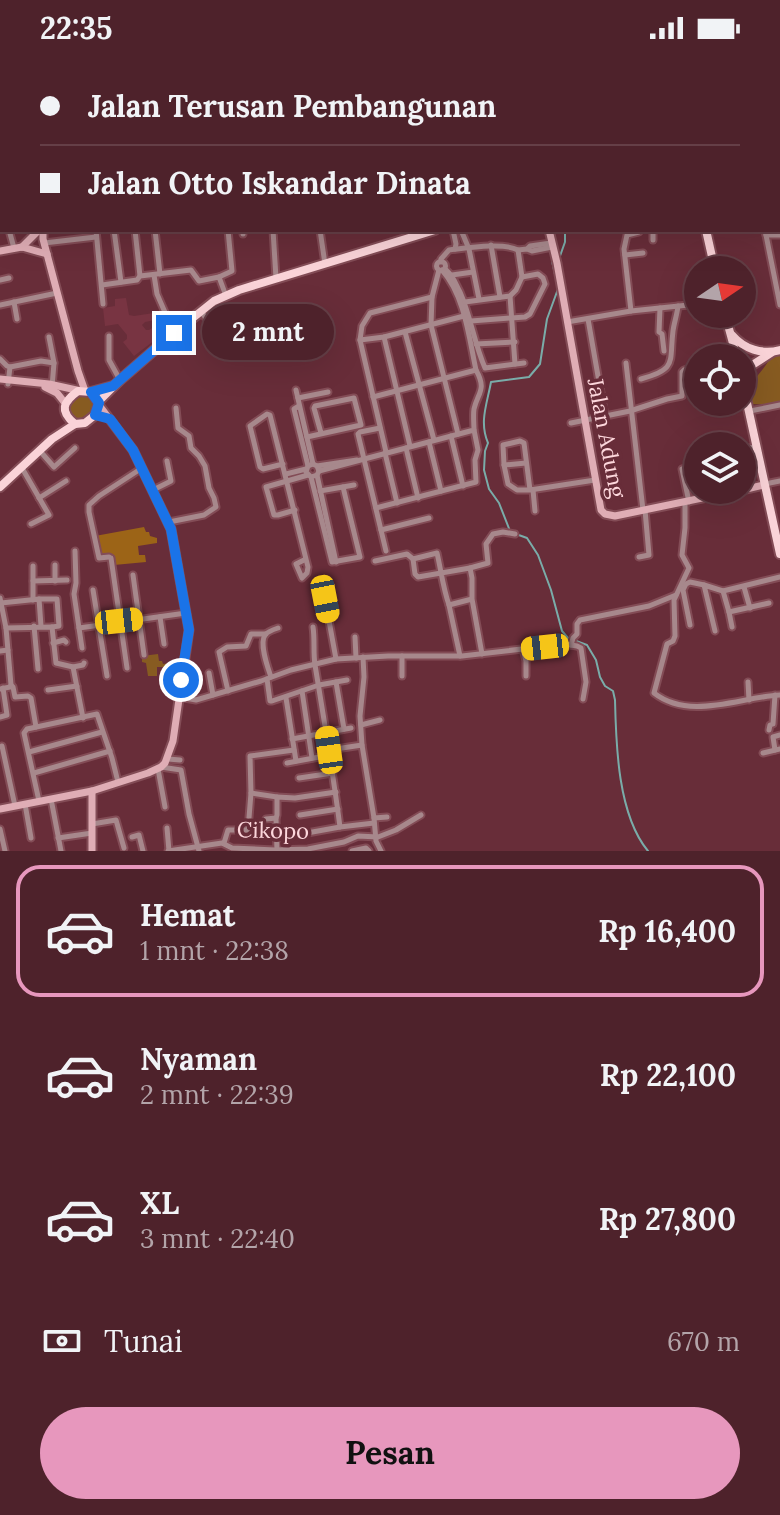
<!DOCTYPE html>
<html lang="id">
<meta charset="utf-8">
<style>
:root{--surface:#4e222b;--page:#582f37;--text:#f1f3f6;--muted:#b3a4a9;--line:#653f47;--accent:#e797bd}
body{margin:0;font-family:Lora,serif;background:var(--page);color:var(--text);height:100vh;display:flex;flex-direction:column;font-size:30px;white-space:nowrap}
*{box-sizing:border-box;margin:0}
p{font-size:26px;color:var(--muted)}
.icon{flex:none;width:44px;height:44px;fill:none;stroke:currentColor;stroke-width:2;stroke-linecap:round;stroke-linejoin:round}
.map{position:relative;height:795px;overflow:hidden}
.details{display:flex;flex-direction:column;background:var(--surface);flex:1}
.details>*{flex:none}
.guide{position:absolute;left:0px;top:0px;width:780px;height:176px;box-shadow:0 8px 32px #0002,0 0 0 2px var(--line);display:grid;align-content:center;height:176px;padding:0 40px;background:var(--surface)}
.needle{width:52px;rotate:77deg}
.tools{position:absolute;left:684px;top:200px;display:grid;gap:16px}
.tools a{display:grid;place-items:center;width:72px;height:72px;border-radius:50%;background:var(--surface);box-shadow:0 8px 32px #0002,0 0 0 2px var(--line);font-size:40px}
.end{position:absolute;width:36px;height:36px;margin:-18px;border:10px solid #1a73e8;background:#fff;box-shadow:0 0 0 4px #fff}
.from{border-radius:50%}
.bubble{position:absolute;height:56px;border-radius:28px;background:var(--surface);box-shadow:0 8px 32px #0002,0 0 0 2px var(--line);font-size:26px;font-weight:800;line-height:56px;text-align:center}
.car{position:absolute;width:24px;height:48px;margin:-24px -12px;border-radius:10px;box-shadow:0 0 6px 2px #0007;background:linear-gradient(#f5c518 24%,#345 0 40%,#f5c518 0 76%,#345 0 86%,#f5c518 0)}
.guide b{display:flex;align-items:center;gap:28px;height:76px;font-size:30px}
.guide b+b{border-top:2px solid var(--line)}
.guide i{width:20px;height:20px;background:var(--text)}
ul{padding:14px 0 0;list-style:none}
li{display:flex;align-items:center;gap:24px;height:132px;margin:0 16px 12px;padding:0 24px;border:4px solid transparent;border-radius:24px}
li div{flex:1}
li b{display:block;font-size:30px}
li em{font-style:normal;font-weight:800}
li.current{border-color:var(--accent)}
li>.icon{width:72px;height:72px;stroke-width:1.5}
.pay{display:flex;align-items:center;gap:20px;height:88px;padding:0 40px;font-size:30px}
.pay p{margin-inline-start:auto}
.button{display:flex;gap:16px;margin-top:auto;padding:16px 40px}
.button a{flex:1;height:92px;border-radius:48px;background:var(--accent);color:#111;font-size:32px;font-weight:800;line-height:92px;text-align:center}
.status{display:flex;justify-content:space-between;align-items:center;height:56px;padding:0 40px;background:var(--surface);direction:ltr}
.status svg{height:22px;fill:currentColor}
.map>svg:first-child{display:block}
.built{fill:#783442}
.green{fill:#875b21}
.forest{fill:#9c6417}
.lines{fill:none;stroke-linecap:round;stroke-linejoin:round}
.stream{stroke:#7aaca9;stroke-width:2}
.street-casing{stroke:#834c56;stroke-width:9}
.secondary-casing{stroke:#834c56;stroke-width:11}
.primary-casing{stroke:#834c56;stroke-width:12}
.street{stroke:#a7888c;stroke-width:5}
.secondary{stroke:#dfadb5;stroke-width:7}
.primary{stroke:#fad3d8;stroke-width:8}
.route{stroke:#1a73e8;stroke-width:10}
.labels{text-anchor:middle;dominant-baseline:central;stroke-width:7;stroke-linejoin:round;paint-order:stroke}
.street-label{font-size:22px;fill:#fdd7dc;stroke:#682d39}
</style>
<div class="status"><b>22:35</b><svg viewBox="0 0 49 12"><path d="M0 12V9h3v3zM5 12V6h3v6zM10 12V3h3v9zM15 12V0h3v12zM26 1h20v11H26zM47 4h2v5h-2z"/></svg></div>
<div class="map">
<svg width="780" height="795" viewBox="0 0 780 795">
<rect width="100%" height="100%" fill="#682d39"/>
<path class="built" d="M126,242L129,259L134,260L154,257L155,264L145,266L142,269L146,274H149L158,268L164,277L134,300L123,286L127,283V279L118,268L105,270L103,252L115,250V243Z"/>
<g class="green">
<path d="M780,297V349L750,348C743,328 764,317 771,300Z"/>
<path d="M83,339L92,344L94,350L91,356L78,364L72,360L68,354L72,346Z"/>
<path d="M158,598L159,605H162L163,608L179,606L180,599L184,600L180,611H157V620H148L146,607L142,606V600Z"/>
</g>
<path class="forest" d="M144,471L146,476H149L150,480L157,482V487L138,490L139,499H145L146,506L114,509L112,501H100L95,480Z"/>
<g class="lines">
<g class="stream">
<path d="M545,0V2"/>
<path d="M560,200L565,186V174"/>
<path d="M555,203L552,205L557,227"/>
<path d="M510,475L499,447L489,433L484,414L485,395L488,387C479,366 487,348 491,326L529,321L540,308L547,263L558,233"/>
<path d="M516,478L527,482L538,499L551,534L562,575L568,582L587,589L596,604L600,621L605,630L613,635L615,644C616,690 618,759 648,795"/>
</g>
<g class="street-casing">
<g id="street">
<path d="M81,0L83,2"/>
<path d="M129,0L130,2"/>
<path d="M494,0L496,2"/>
<path d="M567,0L568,2"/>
<path d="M585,0L586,2"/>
<path d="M643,0L644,2"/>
<path d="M744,0L745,2"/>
<path d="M303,2L304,0"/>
<path d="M420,2L423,0"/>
<path d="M466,2L468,0"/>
<path d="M622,2L627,0"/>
<path d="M767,2V0"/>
<path d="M778,39L780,38"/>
<path d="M778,61H780"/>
<path d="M778,68L780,77"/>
<path d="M0,140L2,147"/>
<path d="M9,174L14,192"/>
<path d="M96,174L103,248"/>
<path d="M114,174L121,226"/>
<path d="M135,174L140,220"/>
<path d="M155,174L160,218"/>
<path d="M273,174L276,222"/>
<path d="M320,174L325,208"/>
<path d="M453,174L456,188L455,193"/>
<path d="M461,174L469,193L479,243"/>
<path d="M653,174V184"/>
<path d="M765,174L780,249"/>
<path d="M243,178V174"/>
<path d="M766,179H780"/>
<path d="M44,187L96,181"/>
<path d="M491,189L500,241"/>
<path d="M528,192L530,190L551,187"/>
<path d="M625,199L643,197"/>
<circle cx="441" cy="210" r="4.5"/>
<path d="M441,206V203L449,194C467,192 503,186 518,194L527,193L532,195L552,191"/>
<path d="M439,214L432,241L431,269L458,378"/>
<path d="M446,214C454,221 455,227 460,236C471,261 474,287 485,312L524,307"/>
<path d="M154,219L157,238L174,277"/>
<path d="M452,219L473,216"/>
<path d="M219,221L232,215L228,174"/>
<path d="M0,224L9,222"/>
<path d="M102,229L137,224L140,220L191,214L199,225L219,221L226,240"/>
<path d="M510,240L515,308"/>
<path d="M14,246L17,263"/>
<path d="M465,246L510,240L516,234L522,221"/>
<path d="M0,249L57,237"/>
<path d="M660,252L659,276L662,278L664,295"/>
<path d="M201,255L228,295"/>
<path d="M631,255L624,193L627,179L639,176"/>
<path d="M588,263L605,360"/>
<path d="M471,265L525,261L530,258L545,228L543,222L538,218L522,221L518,194"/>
<path d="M567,266L631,255L698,248"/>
<path d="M405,276L434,384"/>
<path d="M109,280V304L120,324"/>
<path d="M49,281L54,307"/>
<path d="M384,281L410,390"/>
<path d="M360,284L362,270L370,257L432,241"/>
<path d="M476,288L515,286"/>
<path d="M0,303L7,310L10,311L41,305L54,307L52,331"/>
<path d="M626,307L643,454"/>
<path d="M641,323C678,313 669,306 673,275C674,267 677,259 678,250"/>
<path d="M8,328L10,311"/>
<path d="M296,334L313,408"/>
<path d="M373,341L476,314"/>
<path d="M298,342L328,336"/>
<path d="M299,350L294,353L308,410"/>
<path d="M750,355L780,349"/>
<path d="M571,367L630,355L667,343L682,340V316L684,314L698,310"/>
<path d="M380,372L360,376L358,378L386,495"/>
<path d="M451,380L463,430"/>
<path d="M307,381L361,369L354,342L315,350L314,352L321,377"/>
<path d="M429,386L441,435"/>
<path d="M406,392L418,442"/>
<path d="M742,393L756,391"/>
<path d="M40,395L54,411L75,392"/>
<path d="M386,396L360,284L384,281L464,260"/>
<path d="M385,397L397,447"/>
<path d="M283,408L263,413L260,411L250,370L267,358L270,359L308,511L307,517L302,522L296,508L306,503"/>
<path d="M504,409L526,407"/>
<path d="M317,410L357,404"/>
<path d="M22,412L49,459L31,468"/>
<path d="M319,415L474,374C474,368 473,360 474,353C478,336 487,334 476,314C469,282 465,240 442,214"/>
<path d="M286,418L306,413"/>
<path d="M317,419L336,506"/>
<path d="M311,421L317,419L319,415L317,410L313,408L308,410L306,416L311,421L332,506L360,501L343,431"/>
<path d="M765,428L780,425"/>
<path d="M153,434L171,425L167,405"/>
<path d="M530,434H517L508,428L504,409L503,389L520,385L524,387L530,434L595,424"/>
<path d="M533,434L535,455"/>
<path d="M320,435L354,429"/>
<path d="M39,442L66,425"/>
<path d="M689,446L682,413L693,411L692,401L698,400"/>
<path d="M685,447V472L682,499L689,512L674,544L675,580L673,585L667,588L654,637C690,665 740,641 780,639"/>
<path d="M376,452L476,426L475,404L478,394L474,374"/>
<path d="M295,454L278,459H274L266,431L308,419"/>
<path d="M169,466L204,459L216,451L214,442L209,432L205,410L199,400L191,392L189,380L178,372L176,352"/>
<path d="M381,474L429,462"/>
<path d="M75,495L76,527L74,538L79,572L186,557"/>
<path d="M109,501L99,502L89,456V449L99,440L142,412"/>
<path d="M639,501L649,499L645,454"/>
<path d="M111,502L127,612"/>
<path d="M375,505L407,498L413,503"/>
<path d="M55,509V525"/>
<path d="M33,510V544"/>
<path d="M470,512L488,507L486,488L493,478L503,476L515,478"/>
<path d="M133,519L144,599"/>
<path d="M33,525L67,524"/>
<path d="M744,531L750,552"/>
<path d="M93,534L107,620"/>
<path d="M0,542L6,572"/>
<path d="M39,543H57L59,570L52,571"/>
<path d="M325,543L336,603"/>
<path d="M472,543L449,549C443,532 441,514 437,497L413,503L415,518L418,521L470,512L472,522V543L482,598"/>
<path d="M1,547L39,543L41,570"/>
<path d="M769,547L729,556L723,535L780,521"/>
<path d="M449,549L460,600"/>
<path d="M729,556L732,571"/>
<path d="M160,561L164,588"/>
<path d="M690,569L683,534L686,528L690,526L704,529"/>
<path d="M34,570L38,613"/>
<path d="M79,572L82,592"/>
<path d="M715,575L704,529L723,535"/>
<path d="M355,581L356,602"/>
<path d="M53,587L64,584L66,586"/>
<path d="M571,589L573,582L577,578V568L580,564L649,550L676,539"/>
<path d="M523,593L526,605V620"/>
<path d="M0,595L8,594"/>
<path d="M73,611L83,662"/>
<path d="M209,617L213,639"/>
<path d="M402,620V600"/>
<path d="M271,621C268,612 259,588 265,579C267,576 275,573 278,572"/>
<path d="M267,623L270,645H272L319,629L347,624"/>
<path d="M336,626L344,673"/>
<path d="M748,626L749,644"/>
<path d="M11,629L13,631L15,641L28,640L31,642L36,671"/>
<path d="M0,633L10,631L11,629L6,572L52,571L56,607L73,611L83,609L84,607"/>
<path d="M48,634L77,630"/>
<path d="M228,635L219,596L227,591L246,590L251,578H266"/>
<path d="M302,635L312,702"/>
<path d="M179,641L196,644L261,625L291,614L336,603L388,600H462L565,588L577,590L581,592L586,626L583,643"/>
<path d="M286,642L296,705"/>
<path d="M0,661L7,659L3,632"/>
<path d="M361,669L380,664"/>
<path d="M769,674L770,669L773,668L775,639"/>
<path d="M292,683L351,672"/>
<path d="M362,689L360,660L364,621L363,601"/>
<path d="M2,690L15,750"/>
<path d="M329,694L362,689L374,762L387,761"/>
<path d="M775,694L773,681L780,679"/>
<path d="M29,696L102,676"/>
<path d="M763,697L780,693"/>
<path d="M168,703L180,704"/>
<path d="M287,707L330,699"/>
<path d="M161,711L181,714L189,758L199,795"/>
<path d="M158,713L165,751"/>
<path d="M34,717L110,695"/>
<path d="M299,722L333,717"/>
<path d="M251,737L277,741"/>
<path d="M51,743L61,795"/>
<path d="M39,745L24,677L27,673L97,658L112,702L118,726"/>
<path d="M25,748L31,782"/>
<path d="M300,759L338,753"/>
<path d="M276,762L277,795"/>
<path d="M374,762L376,785L381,795"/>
<path d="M266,763L276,762L277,759V741L295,742L336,736"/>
<path d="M92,768L116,764L124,792"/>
<path d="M340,771L374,767"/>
<path d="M167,772L169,795"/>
<path d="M0,773L5,795"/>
<path d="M307,777L340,771C333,717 324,663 315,609C313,596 315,584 313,571"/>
<path d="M132,781L139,779L143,795"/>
<path d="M58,782L92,777"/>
<path d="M224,787L228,774H248L251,737L250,700L294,694"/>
<path d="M168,795L222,787L232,792L275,794L308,793L344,786L358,780L378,781L396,774L421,759"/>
<path d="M352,795L366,792L369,795"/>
</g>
</g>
<g class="secondary-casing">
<g id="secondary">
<path d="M460,0L462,2"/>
<path d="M667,0V2"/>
<path d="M168,2L169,0"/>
<path d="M778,119L780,118"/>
<path d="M43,174V183L78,315L85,335"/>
<path d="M549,174L557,207L601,454L605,458L615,460L741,434"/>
<path d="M22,191L39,174"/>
<path d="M0,195L22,191L47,198"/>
<path d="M0,323L49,328L81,335"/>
<path d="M45,331L57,337L65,347"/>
<path d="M742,434L764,429"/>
<path d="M92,735V795"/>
<path d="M0,753L92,735L148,717L161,711L165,707L173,685L189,574L171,473L133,394L99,349"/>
</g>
</g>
<g class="primary-casing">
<g id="primary">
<path d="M706,174L715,214"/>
<path d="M725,258L737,302"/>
<path d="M732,279C744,293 762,299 780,294"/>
<path d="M742,324L780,498"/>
<path d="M742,326L746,313L771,297"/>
<path d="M98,346L120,324L174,277L214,245L239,234L435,174"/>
<path d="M75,368C59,355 63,346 78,335L91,336L113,330"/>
<path d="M0,431L52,383L75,368L85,367L95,359L99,347L91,336"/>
</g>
</g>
<use href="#street" class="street"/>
<use href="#secondary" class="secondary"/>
<use href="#primary" class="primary"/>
</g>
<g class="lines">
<path class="route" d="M174,277L113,330L91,336L99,347L95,359L110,363L133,394L171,473L189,574L181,624"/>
</g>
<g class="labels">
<g class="street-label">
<text transform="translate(607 382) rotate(79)">Jalan Adung</text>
<text transform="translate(273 774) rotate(1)">Cikopo</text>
</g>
</g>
</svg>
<div class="tools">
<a><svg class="needle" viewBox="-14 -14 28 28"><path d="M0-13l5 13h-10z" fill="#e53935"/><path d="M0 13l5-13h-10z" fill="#b3a4a9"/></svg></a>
<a><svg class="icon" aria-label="locate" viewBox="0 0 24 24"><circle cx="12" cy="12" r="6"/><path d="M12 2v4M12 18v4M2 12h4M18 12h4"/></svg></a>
<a><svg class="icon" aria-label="layers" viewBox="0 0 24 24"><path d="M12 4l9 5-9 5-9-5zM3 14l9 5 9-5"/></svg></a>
</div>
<i class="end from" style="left:181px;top:624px"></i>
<i class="end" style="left:174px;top:277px"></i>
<div class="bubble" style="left:202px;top:248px;width:132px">2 mnt</div>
<i class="car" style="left:325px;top:543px;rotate:169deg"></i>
<i class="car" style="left:119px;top:565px;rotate:84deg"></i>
<i class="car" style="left:545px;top:591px;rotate:264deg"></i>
<i class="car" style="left:329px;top:694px;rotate:352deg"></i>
<div class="guide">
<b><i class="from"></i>Jalan Terusan Pembangunan</b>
<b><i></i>Jalan Otto Iskandar Dinata</b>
</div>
</div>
<section class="details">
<ul>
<li class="current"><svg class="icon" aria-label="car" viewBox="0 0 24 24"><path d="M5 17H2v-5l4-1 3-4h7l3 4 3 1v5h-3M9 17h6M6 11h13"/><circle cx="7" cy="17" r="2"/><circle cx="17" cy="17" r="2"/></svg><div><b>Hemat</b><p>1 mnt · 22:38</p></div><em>Rp 16,400</em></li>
<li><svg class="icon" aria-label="car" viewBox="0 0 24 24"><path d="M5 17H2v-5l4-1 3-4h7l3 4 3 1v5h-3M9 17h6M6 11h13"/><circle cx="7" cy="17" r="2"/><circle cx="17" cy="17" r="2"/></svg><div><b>Nyaman</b><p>2 mnt · 22:39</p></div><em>Rp 22,100</em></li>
<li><svg class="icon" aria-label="car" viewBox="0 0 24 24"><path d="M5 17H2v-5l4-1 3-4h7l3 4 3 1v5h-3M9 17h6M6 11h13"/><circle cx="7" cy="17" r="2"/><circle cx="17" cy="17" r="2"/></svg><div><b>XL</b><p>3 mnt · 22:40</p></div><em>Rp 27,800</em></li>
</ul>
<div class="pay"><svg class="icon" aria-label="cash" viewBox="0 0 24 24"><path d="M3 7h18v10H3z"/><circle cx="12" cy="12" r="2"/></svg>Tunai<p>670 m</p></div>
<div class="button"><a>Pesan</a></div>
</section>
